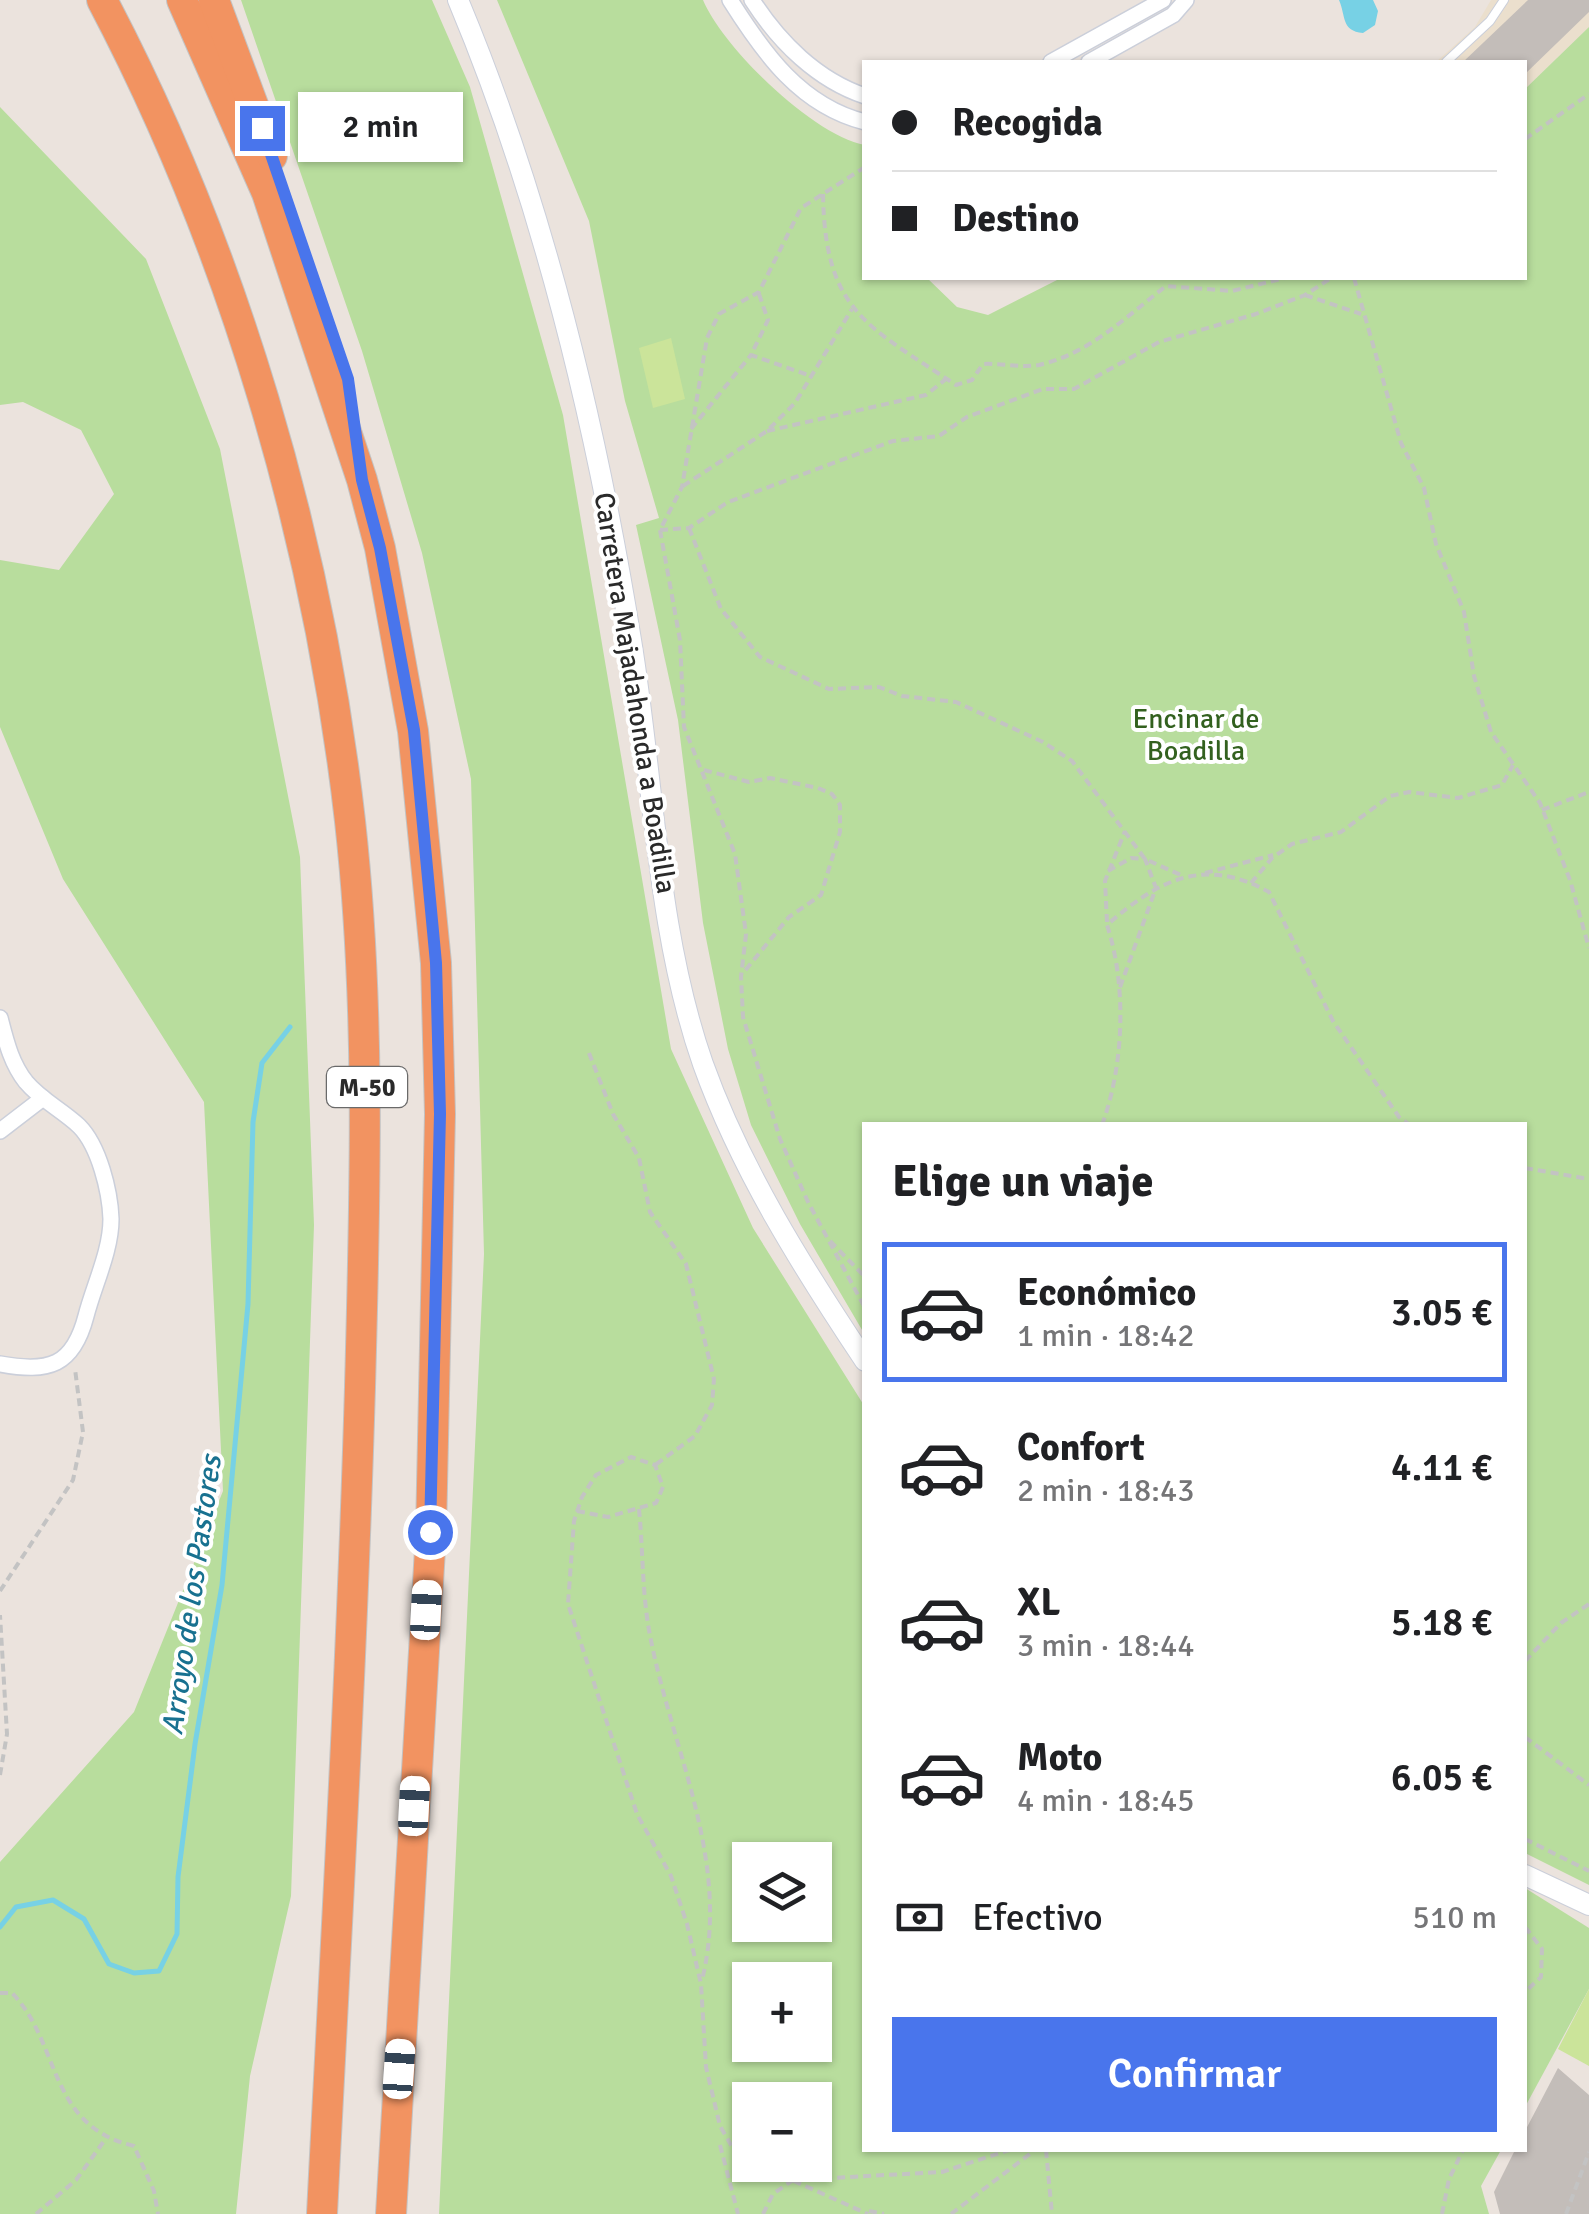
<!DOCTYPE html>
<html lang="es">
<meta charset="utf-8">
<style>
:root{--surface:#fff;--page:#f2f2f2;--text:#202124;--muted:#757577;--line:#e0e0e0;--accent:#4975ec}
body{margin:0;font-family:Signika,sans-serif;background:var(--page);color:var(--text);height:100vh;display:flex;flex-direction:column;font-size:38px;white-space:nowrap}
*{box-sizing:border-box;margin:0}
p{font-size:32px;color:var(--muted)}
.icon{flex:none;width:55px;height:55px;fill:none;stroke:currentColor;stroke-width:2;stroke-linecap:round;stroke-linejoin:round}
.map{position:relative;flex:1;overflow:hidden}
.details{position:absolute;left:862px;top:1122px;width:665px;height:1030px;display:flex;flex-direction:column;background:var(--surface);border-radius:0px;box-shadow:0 2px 8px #0004}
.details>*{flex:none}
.guide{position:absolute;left:862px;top:60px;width:665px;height:220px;border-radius:0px;box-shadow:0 2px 8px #0004;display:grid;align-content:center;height:220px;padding:0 30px;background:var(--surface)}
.buttons{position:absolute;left:732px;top:1842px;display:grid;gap:20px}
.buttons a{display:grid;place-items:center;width:100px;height:100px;border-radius:0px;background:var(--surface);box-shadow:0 2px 8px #0004;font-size:50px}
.end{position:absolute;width:45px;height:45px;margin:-22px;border:12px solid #4975ec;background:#fff;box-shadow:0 0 0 5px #fff}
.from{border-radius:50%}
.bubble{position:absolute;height:70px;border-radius:0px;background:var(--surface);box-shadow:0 2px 8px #0004;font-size:32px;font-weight:600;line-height:70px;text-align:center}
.car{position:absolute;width:30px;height:60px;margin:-30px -15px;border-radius:12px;box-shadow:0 0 8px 2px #0007;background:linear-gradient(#fff 24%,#345 0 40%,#fff 0 76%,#345 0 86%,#fff 0)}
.guide b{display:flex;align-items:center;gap:35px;height:95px;font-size:38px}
.guide b+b{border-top:2px solid var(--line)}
.guide i{width:25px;height:25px;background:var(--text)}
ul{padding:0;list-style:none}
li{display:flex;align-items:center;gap:30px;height:140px;margin:0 20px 15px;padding:0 10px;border:5px solid transparent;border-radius:0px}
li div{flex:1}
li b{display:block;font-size:38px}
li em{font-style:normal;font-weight:600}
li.selected{border-color:var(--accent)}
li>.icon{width:90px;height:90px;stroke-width:1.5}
h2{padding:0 30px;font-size:45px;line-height:120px}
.pay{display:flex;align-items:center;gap:25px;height:110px;padding:0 30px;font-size:38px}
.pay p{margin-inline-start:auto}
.cta{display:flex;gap:20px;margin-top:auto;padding:20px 30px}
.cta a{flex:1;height:115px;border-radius:0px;background:var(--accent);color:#fff;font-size:40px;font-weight:600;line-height:115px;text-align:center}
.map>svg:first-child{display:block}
.education{fill:#ebdfcd}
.green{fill:#b8dd9d;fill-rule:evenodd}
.pitch{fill:#cbe49a}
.water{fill:#77d1e5}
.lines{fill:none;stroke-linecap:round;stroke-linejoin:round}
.stream{stroke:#77d1e5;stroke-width:5}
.building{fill:#c3bdb9}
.service-casing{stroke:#cbcfda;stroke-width:10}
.minor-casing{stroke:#cbcfda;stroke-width:18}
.tertiary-casing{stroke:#cbcfda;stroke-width:22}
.motorway-casing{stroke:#c3c3c3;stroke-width:32}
.path{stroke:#c3c3c3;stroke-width:4;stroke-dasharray:8 5;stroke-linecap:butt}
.service{stroke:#fff;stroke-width:8}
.minor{stroke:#fff;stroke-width:15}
.tertiary{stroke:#fff;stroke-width:20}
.motorway{stroke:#f29361;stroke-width:30}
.route{stroke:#4975ec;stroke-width:12}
.labels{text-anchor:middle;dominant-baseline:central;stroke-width:8;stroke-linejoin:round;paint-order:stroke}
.shield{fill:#fff;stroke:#6a6a6a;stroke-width:2.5}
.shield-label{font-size:25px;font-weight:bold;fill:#2a2a2a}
.street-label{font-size:28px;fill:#2a2a2a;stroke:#fff}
.park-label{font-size:28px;fill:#33611f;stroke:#fff}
.water-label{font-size:30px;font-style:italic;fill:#187190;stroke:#fff}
</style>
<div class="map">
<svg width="1589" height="2214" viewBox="0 0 1589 2214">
<rect width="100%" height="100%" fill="#ebe3dd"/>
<path class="education" d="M1491,0H1589V27L1525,89V62H1436L1475,27Z"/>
<g class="green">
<path d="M241,0H432L470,87L563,415L671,1049L753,1228L865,1407V2150H1501L1481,2186L1489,2214H439L484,1254L471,779L422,553L362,351ZM815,1860V1925H750V1860ZM750,1980H815V2045H750ZM750,2100H815V2165H750Z"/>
<path d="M497,0H703C723,48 814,136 865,145V278H927L957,307L988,315L1061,278H1525V89L1589,27V1885L1525,1853V1125H865V1335L800,1224L751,1125L728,1049L703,923L678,720L636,525L659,518L625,401L589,221Z"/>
<path d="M0,107L146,259L220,449L300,857L314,1225L291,1896L250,2076L236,2214H0V1862L134,1712L223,1491L204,1102L63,879L0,727V560L59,570L114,494L81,430L23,402L0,405Z"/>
<path d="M1525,1888L1589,1928V1989L1525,2107Z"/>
</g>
<g class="pitch">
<path d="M671,338L685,399L653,408L639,348Z"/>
<path d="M1589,1989V2066L1558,2049Z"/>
</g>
<path class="water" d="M1339,0H1373L1378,11L1375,25L1363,33C1341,31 1346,16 1339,0Z"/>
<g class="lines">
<path class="stream" d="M0,1927L16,1907L53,1900L84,1919L109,1964L134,1973L159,1971L177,1934L178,1877L195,1744L222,1585L248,1304L253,1122L262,1063L290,1027"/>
</g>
<g class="building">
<path d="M1528,0H1589V12L1525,74V62H1463Z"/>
<path d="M1558,2068L1589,2095V2214H1500L1494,2192L1515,2150H1525V2131Z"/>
</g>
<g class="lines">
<g class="service-casing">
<path id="service" d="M1446,62L1490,21L1504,0"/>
</g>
<g class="minor-casing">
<g id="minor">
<path d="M730,0C764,54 801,106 865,122"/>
<path d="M752,0C779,42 817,80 865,96"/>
<path d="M1051,62L1163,0"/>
<path d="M1089,62L1173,15L1186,0"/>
<path d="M0,1018C6,1041 11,1063 26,1082C41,1100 62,1110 79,1126C99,1146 110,1191 111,1219C111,1251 94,1285 86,1316C73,1366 49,1373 0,1364"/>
<path d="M0,1131L43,1098"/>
</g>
</g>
<g class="tertiary-casing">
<g id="tertiary">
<path d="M458,0C543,203 596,423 631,640C654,779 656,930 703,1064C741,1170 803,1268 865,1361"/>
<path d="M1525,1875L1589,1905"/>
</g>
</g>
<g class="motorway-casing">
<g id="motorway">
<path d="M102,0C234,251 318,539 350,821C371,1010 365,1198 360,1387C352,1663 336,1938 322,2214"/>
<path d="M182,0L267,193L362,480L380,548L413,731L436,963L440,1114L431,1532L391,2214"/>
<path d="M214,0L272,156"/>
</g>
</g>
<g class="path">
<path d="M1525,139L1589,94"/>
<path d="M865,167L801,208L759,292L719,314L707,338L682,487L660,530L680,640L684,727L735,854L746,934L741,977L743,1017L780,1139L808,1202L865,1308"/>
<path d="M823,194C825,311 866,325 956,385L972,380L983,364C1002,363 1020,368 1039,365C1089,354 1127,316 1166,286L1232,291L1285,278"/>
<path d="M1354,278L1401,443L1424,488L1436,544L1464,612L1474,676L1491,732L1540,803L1570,880L1589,948"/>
<path d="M759,294L768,320L751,355L811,376"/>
<path d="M1305,295L1361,314"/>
<path d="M691,429L751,355"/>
<path d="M767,431L926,395L946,379"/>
<path d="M683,486L767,431L795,403L852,309"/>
<path d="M689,528L721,609L760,657L829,689L879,687L902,696L956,702L1043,742L1072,761L1145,859L1183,876"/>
<path d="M660,530L689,528L728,502L893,441L939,436L967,417L1043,389H1074L1159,342L1256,314L1305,295L1331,278"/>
<path d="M704,770L749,782L770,778L818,788L832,794L840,805V832L821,895L789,917L743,973"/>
<path d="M1542,810L1589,792"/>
<path d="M1108,871L1131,858L1145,859L1156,888L1119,990"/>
<path d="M1205,873L1273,855"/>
<path d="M1251,883L1272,858L1292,844L1341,832L1390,796L1409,792L1458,798L1502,785L1513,765"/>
<path d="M1107,922L1105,881L1125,831"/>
<path d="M589,1053L613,1114L639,1158L650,1212L686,1264L714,1379L712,1405L695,1436L655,1465"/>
<path d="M1102,1125C1124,1065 1127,986 1107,925C1158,880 1204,856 1269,892L1333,1021L1399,1117L1410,1125"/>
<path d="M1525,1168L1589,1179"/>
<path d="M830,1241L865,1277"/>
<path d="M639,1509C643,1548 642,1591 649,1630C670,1747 732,1860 702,1980"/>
<path d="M577,1511L608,1517L656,1503L663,1487L655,1465L631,1457L596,1475L582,1497L574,1521L568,1604L637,1814L671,1876L687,1924L701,1984L706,2067L720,2126L738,2157L750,2162"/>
<path d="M0,1591L73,1480L83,1432L75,1369"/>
<path d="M1525,1661L1561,1623L1589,1604"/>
<path d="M1525,1737L1589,1785"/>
<path d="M0,1775L7,1734L0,1615"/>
<path d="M1525,1839L1589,1871"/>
<path d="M1525,1927L1542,1949L1541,1977L1525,1992"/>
<path d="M0,1993H12C61,2043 47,2126 134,2146L154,2191L158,2214"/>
<path d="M720,2145L738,2214"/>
<path d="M1046,2150L1052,2214"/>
<path d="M758,2165L868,2214"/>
<path d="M869,2211L884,2214"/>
<path d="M36,2214L76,2180L104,2141"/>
<path d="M763,2214L773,2194L793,2180L942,2172L1009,2150"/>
<path d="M951,2214L1035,2150"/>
<path d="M1442,2214L1449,2179L1463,2150"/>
<path d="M1566,2214L1589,2152"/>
</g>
<use href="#service" class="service"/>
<use href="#minor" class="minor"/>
<use href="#tertiary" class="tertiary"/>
<use href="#motorway" class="motorway"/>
</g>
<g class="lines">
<path class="route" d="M262,128L348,379L362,480L380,548L414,730L436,963L440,1114L430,1532"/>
</g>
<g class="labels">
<rect class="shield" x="327" y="1067" width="80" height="40" rx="8"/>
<g class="shield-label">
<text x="367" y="1087">M-50</text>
</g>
<g class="street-label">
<text transform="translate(635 693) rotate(81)">Carretera Majadahonda a Boadilla</text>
</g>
<g class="park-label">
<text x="1196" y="719">Encinar de<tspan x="1196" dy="32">Boadilla</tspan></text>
</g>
<g class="water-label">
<text transform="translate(192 1595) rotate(-82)">Arroyo de los Pastores</text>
</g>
</g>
</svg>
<div class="buttons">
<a><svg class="icon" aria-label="layers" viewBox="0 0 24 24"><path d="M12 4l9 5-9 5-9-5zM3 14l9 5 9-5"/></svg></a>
<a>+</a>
<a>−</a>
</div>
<i class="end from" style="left:430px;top:1532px"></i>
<i class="end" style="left:262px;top:128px"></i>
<div class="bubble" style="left:298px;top:92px;width:165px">2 min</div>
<i class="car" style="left:426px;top:1610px;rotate:3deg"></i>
<i class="car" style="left:414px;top:1806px;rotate:3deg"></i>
<i class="car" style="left:399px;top:2069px;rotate:4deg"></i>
<div class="guide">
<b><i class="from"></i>Recogida</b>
<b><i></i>Destino</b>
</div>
<section class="details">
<h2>Elige un viaje</h2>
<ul>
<li class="selected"><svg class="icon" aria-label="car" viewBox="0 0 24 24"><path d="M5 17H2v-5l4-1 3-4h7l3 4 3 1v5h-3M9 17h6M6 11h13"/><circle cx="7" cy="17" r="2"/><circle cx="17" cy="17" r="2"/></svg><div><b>Económico</b><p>1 min · 18:42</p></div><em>3.05 €</em></li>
<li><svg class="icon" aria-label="car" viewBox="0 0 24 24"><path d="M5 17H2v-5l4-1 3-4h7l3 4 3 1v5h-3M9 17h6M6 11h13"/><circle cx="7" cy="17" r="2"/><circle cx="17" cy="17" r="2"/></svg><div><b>Confort</b><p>2 min · 18:43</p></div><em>4.11 €</em></li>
<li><svg class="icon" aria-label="car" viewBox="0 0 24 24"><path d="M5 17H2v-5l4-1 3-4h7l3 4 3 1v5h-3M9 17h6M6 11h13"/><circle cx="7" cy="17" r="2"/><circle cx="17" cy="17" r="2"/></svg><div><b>XL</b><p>3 min · 18:44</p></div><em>5.18 €</em></li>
<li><svg class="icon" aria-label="car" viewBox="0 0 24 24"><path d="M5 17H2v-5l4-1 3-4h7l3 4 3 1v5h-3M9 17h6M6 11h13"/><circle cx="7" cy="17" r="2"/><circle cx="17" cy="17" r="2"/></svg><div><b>Moto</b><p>4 min · 18:45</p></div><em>6.05 €</em></li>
</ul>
<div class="pay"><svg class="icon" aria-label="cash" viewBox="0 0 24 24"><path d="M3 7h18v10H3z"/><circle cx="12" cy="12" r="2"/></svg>Efectivo<p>510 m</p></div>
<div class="cta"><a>Confirmar</a></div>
</section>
</div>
